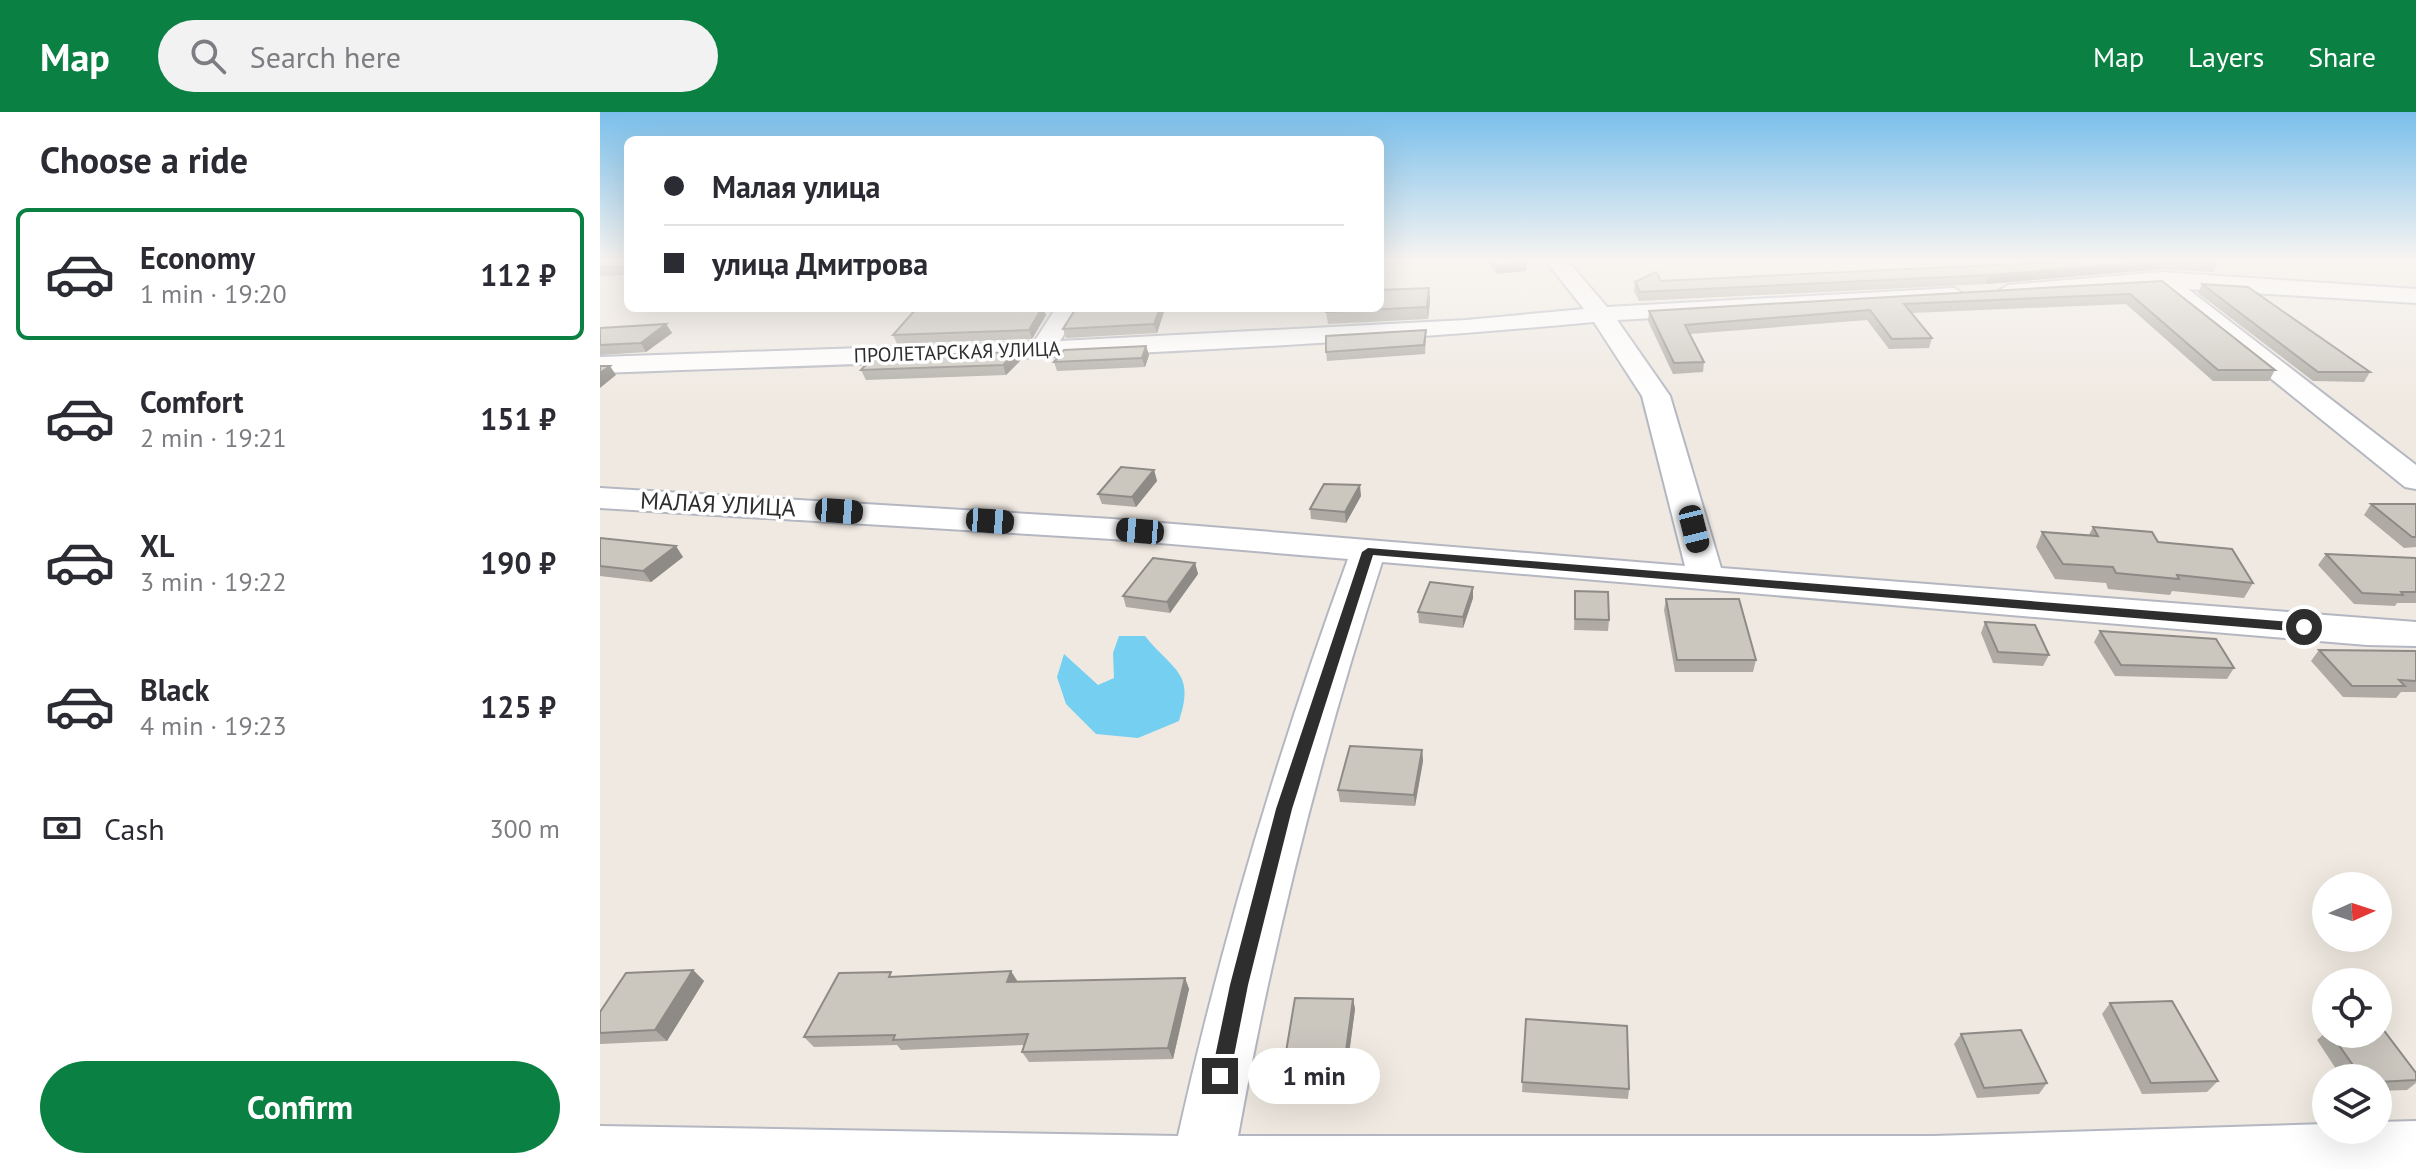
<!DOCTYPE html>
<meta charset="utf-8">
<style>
:root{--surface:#fff;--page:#f2f2f3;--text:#2b2b33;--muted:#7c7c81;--line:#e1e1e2;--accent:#0b8043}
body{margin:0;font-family:"PT Sans",sans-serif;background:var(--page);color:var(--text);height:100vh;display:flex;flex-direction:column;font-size:30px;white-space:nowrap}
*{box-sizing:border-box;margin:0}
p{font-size:26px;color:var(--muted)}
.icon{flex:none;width:44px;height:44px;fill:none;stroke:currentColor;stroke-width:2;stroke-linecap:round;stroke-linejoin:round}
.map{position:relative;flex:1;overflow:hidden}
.details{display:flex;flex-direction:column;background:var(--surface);width:600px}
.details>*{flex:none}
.banner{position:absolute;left:24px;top:24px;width:760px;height:176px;border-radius:12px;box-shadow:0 8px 32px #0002;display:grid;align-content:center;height:176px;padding:0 40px;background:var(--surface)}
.needle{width:52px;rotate:87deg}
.fabs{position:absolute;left:1712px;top:760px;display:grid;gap:16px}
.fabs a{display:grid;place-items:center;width:80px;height:80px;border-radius:50%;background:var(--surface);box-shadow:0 8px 32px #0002;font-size:40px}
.end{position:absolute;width:36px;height:36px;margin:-18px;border:10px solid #2e2e2e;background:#fff;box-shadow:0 0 0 4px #fff}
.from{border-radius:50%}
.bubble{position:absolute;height:56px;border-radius:28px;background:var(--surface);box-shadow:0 8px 32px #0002;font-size:26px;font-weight:600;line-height:56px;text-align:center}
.car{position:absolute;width:24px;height:48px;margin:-24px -12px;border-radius:10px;box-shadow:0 0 6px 2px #0007;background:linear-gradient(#222 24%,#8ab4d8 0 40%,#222 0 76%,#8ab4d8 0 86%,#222 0)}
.banner b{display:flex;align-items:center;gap:28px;height:76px;font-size:30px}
.banner b+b{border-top:2px solid var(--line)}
.banner i{width:20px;height:20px;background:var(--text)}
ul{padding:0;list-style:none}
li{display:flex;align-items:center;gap:24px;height:132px;margin:0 16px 12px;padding:0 24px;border:4px solid transparent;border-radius:12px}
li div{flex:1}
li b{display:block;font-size:30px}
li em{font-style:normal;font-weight:600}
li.current{border-color:var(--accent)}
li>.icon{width:72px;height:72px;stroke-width:1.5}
h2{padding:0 40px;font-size:36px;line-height:96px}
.pay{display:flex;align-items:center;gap:20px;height:88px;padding:0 40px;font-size:30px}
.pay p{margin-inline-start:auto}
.cta{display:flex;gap:16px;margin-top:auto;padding:16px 40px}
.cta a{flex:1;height:92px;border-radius:48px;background:var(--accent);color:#fff;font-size:32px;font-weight:600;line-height:92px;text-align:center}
header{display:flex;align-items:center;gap:48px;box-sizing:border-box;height:112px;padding:0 40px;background:var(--accent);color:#fff}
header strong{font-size:38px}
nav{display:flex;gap:44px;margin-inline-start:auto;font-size:28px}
.search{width:560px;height:72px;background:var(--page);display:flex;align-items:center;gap:20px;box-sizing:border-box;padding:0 28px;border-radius:44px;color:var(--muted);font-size:30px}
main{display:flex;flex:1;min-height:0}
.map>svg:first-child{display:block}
.water{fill:#75cff0}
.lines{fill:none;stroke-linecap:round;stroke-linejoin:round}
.street-casing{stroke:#b4b7c1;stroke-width:4}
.street{fill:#fff;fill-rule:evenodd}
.wall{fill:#afaba4}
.shaded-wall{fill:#8e8b86}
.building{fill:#cbc7bf;stroke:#8e8b86;stroke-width:2}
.route{fill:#2e2e2e}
.labels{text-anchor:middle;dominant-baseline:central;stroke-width:7;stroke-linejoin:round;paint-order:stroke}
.far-street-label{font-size:20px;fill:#2e2e2e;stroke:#fff}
.street-label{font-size:24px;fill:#2e2e2e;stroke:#fff}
</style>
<header>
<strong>Map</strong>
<div class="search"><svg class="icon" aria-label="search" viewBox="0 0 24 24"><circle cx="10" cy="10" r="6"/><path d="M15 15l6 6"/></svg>Search here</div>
<nav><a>Map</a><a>Layers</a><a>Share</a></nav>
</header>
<main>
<section class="details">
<h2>Choose a ride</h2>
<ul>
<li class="current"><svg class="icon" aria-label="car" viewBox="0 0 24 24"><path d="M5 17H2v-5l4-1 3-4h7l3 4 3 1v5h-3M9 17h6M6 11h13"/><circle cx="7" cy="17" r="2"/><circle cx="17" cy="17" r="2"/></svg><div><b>Economy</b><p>1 min · 19:20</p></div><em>112 ₽</em></li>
<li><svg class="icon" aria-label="car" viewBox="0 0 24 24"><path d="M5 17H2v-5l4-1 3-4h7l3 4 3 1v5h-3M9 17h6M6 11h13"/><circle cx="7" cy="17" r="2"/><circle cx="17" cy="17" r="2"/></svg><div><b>Comfort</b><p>2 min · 19:21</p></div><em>151 ₽</em></li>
<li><svg class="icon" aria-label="car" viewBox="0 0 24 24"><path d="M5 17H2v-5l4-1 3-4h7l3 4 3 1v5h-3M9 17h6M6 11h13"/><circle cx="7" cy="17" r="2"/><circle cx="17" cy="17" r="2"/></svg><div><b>XL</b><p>3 min · 19:22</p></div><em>190 ₽</em></li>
<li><svg class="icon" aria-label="car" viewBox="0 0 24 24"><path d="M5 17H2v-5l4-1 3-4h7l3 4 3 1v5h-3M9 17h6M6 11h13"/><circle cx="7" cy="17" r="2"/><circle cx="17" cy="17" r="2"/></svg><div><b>Black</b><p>4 min · 19:23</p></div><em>125 ₽</em></li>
</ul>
<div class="pay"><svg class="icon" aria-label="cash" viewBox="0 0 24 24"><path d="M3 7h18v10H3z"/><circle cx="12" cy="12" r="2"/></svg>Cash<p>300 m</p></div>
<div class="cta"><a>Confirm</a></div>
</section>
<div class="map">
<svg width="1816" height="1057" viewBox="0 0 1816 1057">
<rect width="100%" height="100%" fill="#efe9e1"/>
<path class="water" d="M519,524H545C572,558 596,560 579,609L538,626L496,622L466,592L457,565L464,542L498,573L514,566L513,541Z"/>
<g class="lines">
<g class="street-casing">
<g id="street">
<path d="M945,148H967L1007,195L1354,176L1365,183L1354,190L1017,208L1070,284L1121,456L1816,510V534L1767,533L782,450C721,639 673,829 638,1024H1333L1726,1012V1018H1778V1010L1816,1009V1057H0V1014L578,1024C622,827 679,636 748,447L512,427L0,396V376L512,407L1085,454L1042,284L994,210C664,241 331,249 0,261V245L434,230L456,196H480L460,229L866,208L984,197Z"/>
<path d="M1561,160L1816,177V191L1588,177L1816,353V377L1805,375L1559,176L1408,187L1397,180L1408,173Z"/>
</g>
</g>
<use href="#street" class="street"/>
</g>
<g class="wall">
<path d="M0,148H28V163L0,164Z"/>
<path d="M886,148H924L926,151V159L896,162Z"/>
<path d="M1462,148H1612L1617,152L1614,160L1561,157L1386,172L1039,189L1034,179L1035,170L1463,150Z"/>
<path d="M1562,169L1675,258L1669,269H1613L1526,192L1312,201L1332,226L1329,236L1289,237L1267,208L1090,222L1104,250L1103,260L1073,262L1048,209L1049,199Z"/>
<path d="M1602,172L1770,260L1764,270L1713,269L1598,181Z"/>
<path d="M829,176L830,188L828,207L728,212L726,200Z"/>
<path d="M386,196H443L446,203L432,227L297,232L293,223Z"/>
<path d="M564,200L557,221L466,226L463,217Z"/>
<path d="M66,212L72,221L46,240L0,243V216Z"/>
<path d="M826,227L825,242L727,249L726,240Z"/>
<path d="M546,234L549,243L545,255L457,259L454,250Z"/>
<path d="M420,249L406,263L266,268L261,258Z"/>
<path d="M554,358L557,369L536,395L502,392L498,382Z"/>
<path d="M761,384L746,411L711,407L710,397Z"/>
<path d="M1771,392H1816V435L1804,436L1764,403Z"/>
<path d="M1493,415L1558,430L1653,471L1644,486L1572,479L1570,483L1508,477L1506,471L1455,467L1436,435L1442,420L1489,423Z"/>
<path d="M0,426L83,445L51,470L0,464Z"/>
<path d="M1726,442L1816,446V491H1797L1795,494L1754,492L1718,453Z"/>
<path d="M595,451L598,462L570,501L526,495L523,484Z"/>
<path d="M873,475V486L863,516L819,511L818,500Z"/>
<path d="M975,479L1009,508L1008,519L974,518Z"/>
<path d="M1066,487L1156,548L1153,560H1075L1064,498Z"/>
<path d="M1385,510L1449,543L1443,554L1393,551L1381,521Z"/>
<path d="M1500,519L1634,556L1627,567L1515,564L1494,530Z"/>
<path d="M1719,538L1816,539V580H1801L1796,586L1743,585L1711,549Z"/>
<path d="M822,638L823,649L815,694L740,690L738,678Z"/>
<path d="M93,858L104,869L67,929L0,932V900Z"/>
<path d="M295,864L417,870L585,866L589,877L573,947L429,950L422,940L424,933L301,938L297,933L214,935L204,925Z"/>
<path d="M753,887L755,897L747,957L688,956L685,946Z"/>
<path d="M1510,891L1618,969L1607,980L1542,982L1502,902Z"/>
<path d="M926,907L1029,977L1028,987L922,980Z"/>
<path d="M1726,920V922H1778L1816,961V971L1807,978L1778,979V966H1742L1717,928Z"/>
<path d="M1361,922L1447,971L1439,982L1377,986L1354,932Z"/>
</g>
<g class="shaded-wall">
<path d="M1564,149L1561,157L1386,172L1389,163Z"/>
<path d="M926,151V159L896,162V154Z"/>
<path d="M829,176L830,188L828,207L827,195Z"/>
<path d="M442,196H443L446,203L432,227L429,218Z"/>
<path d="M560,196H563L564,200L557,221L554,212Z"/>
<path d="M66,212L72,221L46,240L41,231Z"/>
<path d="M546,234L549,243L545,255L542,246Z"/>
<path d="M417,240L420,249L406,263L403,253Z"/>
<path d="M10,254L16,263L0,276V261Z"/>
<path d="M554,358L557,369L536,395L532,385Z"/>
<path d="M760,373L761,384L746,411L745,400Z"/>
<path d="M76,434L83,445L51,470L43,459Z"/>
<path d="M595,451L598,462L570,501L567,490Z"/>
<path d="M873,475V486L863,516V505Z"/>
<path d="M822,638L823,649L815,694L814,683Z"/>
<path d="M93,858L104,869L67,929L55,918Z"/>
<path d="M411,859L418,870H407Z"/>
<path d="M585,866L589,877L573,947L568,936Z"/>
<path d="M753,887L755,897L747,957L745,946Z"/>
</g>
<g class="building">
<rect x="0" y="148" width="28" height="7"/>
<path d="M892,148H924L926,151L896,154Z"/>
<path d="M1475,148H1612L1617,152L1564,149L1389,163L1040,180L1035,170L1056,160L1061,169L1476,149Z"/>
<path d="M1562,169L1675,258H1618L1530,182L1304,192L1332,226L1292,227L1270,198L1085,213L1104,250L1074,251L1049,199Z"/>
<path d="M1602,172L1648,175L1770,260H1718Z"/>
<path d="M829,176L827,195L726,200V196H780V178Z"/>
<path d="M386,196H442L429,218L293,223L315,198Z"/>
<path d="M476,196H560L554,212L463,217Z"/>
<path d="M66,212L41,231L0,233V216Z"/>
<path d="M826,218L824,233L726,240V224Z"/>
<path d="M546,234L542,246L454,250L464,238Z"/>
<path d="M417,240L403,253L261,258L273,245Z"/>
<path d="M0,254H10L0,261Z"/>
<path d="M521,355L554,358L532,385L498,382Z"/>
<path d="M724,372L760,373L745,400L710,397Z"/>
<path d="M1771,392H1816V425H1812Z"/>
<path d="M1493,415L1552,420L1558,430L1632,437L1653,471L1577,463L1579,467L1516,461L1513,455L1463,452L1442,420L1498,424Z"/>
<path d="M0,426L76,434L43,459L0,454Z"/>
<path d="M1726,442L1816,446V480H1801L1803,483L1762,481Z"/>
<path d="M553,446L595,451L567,490L523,484Z"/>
<path d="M830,470L873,475L863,505L818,500Z"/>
<path d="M975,479L1008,480L1009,508L975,507Z"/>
<path d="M1066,487H1139L1156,548H1077Z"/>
<path d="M1385,510L1435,513L1449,543L1398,540Z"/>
<path d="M1500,519L1616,527L1634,556L1521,553Z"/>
<path d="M1719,538L1816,539V569L1799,568L1805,574H1752Z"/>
<path d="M750,634L822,638L814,683L738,678Z"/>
<path d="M93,858L55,918L0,921V900L26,861Z"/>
<path d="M411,859L407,870L585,866L568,936L422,940L428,922L293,928L295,923L204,925L239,861L291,860L289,865Z"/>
<path d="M695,886L753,887L745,946H685Z"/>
<path d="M1572,889L1618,969L1551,971L1510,891Z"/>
<path d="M926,907L1027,914L1029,977L922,970Z"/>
<path d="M1778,916H1782L1816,961V968L1778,970V966H1762L1731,922H1778Z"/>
<path d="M1421,918L1447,971L1384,976L1361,922Z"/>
</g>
<linearGradient id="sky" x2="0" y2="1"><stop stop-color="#7abfeb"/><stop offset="0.5" stop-color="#f8f5f2"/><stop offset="1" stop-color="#f8f5f2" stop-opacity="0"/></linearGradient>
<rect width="1816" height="296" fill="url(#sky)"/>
<path class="route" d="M768,436L1704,511L1711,515L1704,520L773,443L692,697L648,873L630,964L627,971L620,974L613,971L611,964L630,873L676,697L762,440Z"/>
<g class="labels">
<g class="far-street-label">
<text transform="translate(357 240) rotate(-2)">ПРОЛЕТАРСКАЯ УЛИЦА</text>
</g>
<g class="street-label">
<text transform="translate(118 392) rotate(3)">МАЛАЯ УЛИЦА</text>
</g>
</g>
</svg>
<div class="fabs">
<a><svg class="needle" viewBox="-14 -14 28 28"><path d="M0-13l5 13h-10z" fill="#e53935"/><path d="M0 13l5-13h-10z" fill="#7c7c81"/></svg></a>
<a><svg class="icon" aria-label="locate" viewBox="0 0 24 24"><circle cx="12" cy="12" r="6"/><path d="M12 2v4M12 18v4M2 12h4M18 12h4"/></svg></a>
<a><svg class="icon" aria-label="layers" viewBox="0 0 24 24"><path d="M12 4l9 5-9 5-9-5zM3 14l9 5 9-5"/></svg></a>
</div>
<i class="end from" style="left:1704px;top:515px"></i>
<i class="end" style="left:620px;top:964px"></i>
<div class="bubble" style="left:648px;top:936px;width:132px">1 min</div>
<i class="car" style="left:239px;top:399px;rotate:94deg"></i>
<i class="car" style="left:390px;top:409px;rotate:94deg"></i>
<i class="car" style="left:1094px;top:417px;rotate:166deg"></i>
<i class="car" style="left:540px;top:419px;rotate:275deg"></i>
<div class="banner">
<b><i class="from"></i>Малая улица</b>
<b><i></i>улица Дмитрова</b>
</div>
</div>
</main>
